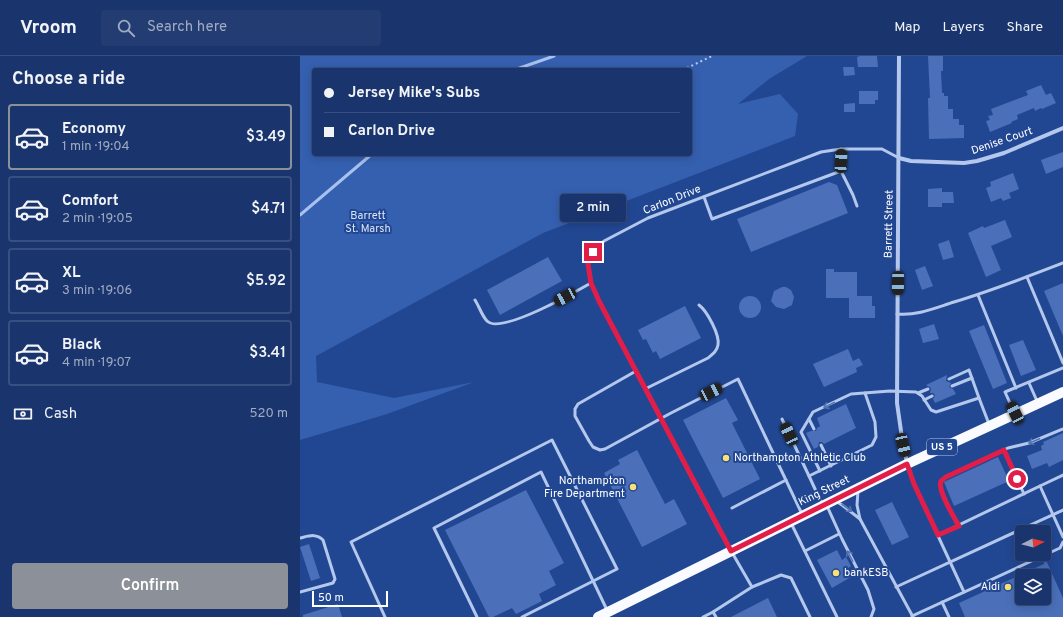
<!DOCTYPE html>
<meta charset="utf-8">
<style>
:root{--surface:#1a356e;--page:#233d73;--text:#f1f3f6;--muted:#9fabc2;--line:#385081;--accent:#8c9099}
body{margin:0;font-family:Overpass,sans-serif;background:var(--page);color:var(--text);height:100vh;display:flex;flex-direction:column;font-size:15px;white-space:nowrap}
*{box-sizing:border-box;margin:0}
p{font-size:13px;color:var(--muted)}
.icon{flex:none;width:22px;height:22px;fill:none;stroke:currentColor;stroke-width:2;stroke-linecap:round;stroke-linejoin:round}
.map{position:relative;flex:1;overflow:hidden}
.panel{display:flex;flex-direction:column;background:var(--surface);width:300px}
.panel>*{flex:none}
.guide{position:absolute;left:12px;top:12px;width:380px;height:88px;border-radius:4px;box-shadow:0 2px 10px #0003,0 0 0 1px var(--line);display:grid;align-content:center;height:88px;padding:0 12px;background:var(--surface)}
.needle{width:26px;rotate:84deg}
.tools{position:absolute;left:715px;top:469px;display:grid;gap:8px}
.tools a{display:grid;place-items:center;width:36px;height:36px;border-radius:4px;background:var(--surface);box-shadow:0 2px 10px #0003,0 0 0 1px var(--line);font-size:20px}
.scale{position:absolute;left:12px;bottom:10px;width:76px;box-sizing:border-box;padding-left:4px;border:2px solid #fff;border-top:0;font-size:11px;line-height:14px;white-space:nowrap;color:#fff;-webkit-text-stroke:3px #224792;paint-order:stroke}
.end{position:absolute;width:18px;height:18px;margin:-9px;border:5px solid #e11d48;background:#fff;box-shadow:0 0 0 2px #fff}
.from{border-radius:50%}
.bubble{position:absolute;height:28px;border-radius:4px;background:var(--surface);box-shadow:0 2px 10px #0003,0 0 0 1px var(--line);font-size:13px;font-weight:600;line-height:28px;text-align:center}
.car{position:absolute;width:12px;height:24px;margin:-12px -6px;border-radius:5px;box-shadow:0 0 3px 1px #0007;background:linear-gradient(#222 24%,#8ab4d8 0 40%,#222 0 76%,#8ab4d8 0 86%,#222 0)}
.guide b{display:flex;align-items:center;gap:14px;height:38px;font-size:15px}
.guide b+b{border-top:1px solid var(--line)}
.guide i{width:10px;height:10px;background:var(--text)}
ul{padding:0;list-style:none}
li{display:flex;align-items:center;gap:12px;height:66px;margin:0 8px 6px;padding:0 4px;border:2px solid var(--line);border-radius:4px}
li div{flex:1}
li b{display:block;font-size:15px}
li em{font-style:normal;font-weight:600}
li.current{border-color:var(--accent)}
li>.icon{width:36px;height:36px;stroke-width:1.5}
h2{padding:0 12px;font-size:18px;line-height:48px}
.pay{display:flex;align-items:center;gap:10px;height:44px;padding:0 12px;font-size:15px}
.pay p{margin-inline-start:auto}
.cta{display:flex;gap:8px;margin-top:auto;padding:8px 12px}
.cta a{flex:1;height:46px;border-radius:4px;background:var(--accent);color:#fff;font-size:16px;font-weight:600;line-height:46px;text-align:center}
header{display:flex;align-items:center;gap:24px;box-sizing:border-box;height:56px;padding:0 20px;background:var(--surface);border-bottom:1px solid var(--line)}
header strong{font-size:19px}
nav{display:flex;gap:22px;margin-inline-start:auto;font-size:14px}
.search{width:280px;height:36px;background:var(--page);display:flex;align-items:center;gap:10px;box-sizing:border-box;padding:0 14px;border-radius:4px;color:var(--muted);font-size:15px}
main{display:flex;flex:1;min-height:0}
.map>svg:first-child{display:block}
.green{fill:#3560b0;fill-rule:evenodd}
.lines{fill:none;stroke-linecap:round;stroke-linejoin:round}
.stream{stroke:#a8c1ee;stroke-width:3}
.building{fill:#4b70b9;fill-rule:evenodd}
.path{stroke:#b4c8ed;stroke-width:2;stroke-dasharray:2 3;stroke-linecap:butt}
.service{stroke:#b4c8ed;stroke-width:3}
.minor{stroke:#b4c8ed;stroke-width:4}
.primary{stroke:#fafbff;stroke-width:10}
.oneway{stroke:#5574b2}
.route{stroke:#e11d48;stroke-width:5}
.poi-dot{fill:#f9e176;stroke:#224792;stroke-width:1.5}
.labels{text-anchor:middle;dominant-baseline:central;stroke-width:4;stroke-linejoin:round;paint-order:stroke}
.shield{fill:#224792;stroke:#bdc8de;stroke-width:1}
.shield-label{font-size:10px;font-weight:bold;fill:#fff}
.street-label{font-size:11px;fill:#fff;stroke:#224792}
.park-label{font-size:11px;fill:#d9e5fa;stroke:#224792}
.poi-label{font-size:11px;fill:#fff;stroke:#224792;text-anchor:start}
</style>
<header>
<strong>Vroom</strong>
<div class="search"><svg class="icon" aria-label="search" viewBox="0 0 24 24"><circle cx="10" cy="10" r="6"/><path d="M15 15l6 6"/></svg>Search here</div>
<nav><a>Map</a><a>Layers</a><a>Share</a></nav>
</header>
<main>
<section class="panel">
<h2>Choose a ride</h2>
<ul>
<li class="current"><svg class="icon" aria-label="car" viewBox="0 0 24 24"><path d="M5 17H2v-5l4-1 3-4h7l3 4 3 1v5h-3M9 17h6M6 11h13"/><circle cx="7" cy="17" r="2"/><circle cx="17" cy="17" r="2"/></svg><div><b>Economy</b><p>1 min · 19:04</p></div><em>$3.49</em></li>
<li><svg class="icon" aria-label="car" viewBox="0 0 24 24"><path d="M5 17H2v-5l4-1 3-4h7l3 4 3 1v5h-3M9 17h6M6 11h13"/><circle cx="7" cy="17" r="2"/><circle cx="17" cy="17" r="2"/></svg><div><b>Comfort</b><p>2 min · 19:05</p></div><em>$4.71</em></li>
<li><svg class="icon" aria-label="car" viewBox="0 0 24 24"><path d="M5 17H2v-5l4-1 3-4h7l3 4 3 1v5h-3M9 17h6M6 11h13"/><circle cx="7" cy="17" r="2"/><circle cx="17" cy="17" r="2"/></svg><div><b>XL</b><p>3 min · 19:06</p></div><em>$5.92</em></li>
<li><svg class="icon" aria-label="car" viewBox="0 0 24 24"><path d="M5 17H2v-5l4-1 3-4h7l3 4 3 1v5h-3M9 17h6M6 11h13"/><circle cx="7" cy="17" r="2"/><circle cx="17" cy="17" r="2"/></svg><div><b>Black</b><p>4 min · 19:07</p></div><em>$3.41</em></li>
</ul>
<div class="pay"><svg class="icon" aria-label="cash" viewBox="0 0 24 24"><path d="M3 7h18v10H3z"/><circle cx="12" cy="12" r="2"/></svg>Cash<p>520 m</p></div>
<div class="cta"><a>Confirm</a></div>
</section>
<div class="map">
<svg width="763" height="561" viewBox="0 0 763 561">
<rect width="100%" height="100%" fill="#224792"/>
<path class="green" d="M0,0H507L469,23L438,48L480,38L498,58L495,80L243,177L16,300L17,326L94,342L174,326L87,358L0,384ZM14,14H390V98H14Z"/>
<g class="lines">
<g class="stream">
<path d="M214,14L254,0"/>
<path d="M0,159L72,98"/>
</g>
</g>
<g class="building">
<path d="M560,0H577L578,11H558L557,1Z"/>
<path d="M628,0H643V15H641L642,37H644V40H648V53H653V63H659V69H664V82L629,83L628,42H630Z"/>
<path d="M543,11H554L555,19L544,20Z"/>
<path d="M741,29L746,39L751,37L756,47L742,53L741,52L735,55L734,52L717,59L718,63L711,66L712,67L690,76L686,65L690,64L688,60L693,59L691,53L728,39L726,35Z"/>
<path d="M559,35H578V44H575V48H559Z"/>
<path d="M555,47V56H544V48Z"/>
<path d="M763,96V111L746,118L741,104Z"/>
<path d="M713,117L719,133L709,137L711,142L703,145L701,142L691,146L686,132L691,130L690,126Z"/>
<path d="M529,126L537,129L548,157L451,196L437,163Z"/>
<path d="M642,132V136H653L654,147H642V151H628V133Z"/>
<path d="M705,164L712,181L691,190L701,214L686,221L668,177L683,170L684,172Z"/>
<path d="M649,184L654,201L643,204L638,188Z"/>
<path d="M248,201L262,225L200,259L187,234Z"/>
<path d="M625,210L633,230L622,234L615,214Z"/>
<path d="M526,213H534V216H557V240H572V250H575V262H549V242H526Z"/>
<path d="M763,227V280L744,235Z"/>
<path d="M482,231H486L491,234L494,241L492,249L484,253L476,251L471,245L474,235Z"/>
<circle cx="450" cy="251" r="11"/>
<path d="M385,250L401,282L360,303L356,295L353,297L346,283L343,284L338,274Z"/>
<path d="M634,268L639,283L623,287L619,273Z"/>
<path d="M684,269L707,327L693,333L669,275Z"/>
<path d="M723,284L736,314L721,320L709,289Z"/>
<path d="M548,293L553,305L559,302L563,309L556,312L557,316L524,331L513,308Z"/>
<path d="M647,319L646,325L651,327L649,331L653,333L656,338L635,347L633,343L635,339L633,337H630L631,332L626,329Z"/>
<path d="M426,342L438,364L432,367L460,423L423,442L383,364Z"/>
<path d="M546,348L556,372L524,388L522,386H519L518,391L514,393L506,377L511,375H516L517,372L520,370L517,362Z"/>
<path d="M763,377V404L749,411L747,407L732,413L727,400L742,394L741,390L744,388L743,386Z"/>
<path d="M337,394L365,448L374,443L387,468L342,491L304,417L320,408L318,404Z"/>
<path d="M698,401L709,425L654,450L644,426Z"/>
<path d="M226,434L264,507L249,515L256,529L239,538L242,545L216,558L212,552L193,561H189L145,474Z"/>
<path d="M592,446L609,481L592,489L575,454Z"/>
<path d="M9,488L20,522L11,525L0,491Z"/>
<path d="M537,494L542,504L546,501L551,510L547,513L551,521L532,532L517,504Z"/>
<path d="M745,502L763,542V561H665L659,547L744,508ZM722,520H744V542H722Z"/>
<path d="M468,542L477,561H431Z"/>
<path d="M38,548L42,561H3V559Z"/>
</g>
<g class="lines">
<path class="path" d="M377,14L387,12L412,0"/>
<g class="service">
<path d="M541,93V115L553,139L557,150"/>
<path d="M404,141L412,163L541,115"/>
<path d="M727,221L763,307"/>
<path d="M678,239L716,332"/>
<path d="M175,244C179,250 182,260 187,265C201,279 275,236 291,227"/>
<path d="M597,258C617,260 635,252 654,246C691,235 727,221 763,207"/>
<path d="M336,315L278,348L275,353V360L289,385L293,391L300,394L305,393L371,357L438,323L502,458"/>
<path d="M729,327L737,345"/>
<path d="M652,330L672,322"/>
<path d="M345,333L408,302C413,298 417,295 418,289C420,279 407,255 399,249"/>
<path d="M618,337L628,333"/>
<path d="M679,342L689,368"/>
<path d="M624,344L632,340"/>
<path d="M714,356L705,336L763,312"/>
<path d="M482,363L509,420"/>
<path d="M509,363L514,373"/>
<path d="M521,389L531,410"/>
<path d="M704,394L724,438"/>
<path d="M608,409L614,428L664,536"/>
<path d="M520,415L501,376L513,356L551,338L590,335L616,336L622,340L631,354L636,356L679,342L669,314L649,323"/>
<path d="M763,419L740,430L763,481"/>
<path d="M558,435L557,449L560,463L613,561"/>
<path d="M537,446L542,449L560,463"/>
<path d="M522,448L509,420L572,389L576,381L575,366L565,337"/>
<path d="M527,450L542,483L568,534L574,553L571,561"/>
<path d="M432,452L486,424"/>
<path d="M491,467L537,561"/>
<path d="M659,469C654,461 637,434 641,425C642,424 645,421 646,421L708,392L729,387L763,373"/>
<path d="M638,479L740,430"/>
<path d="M0,482C9,480 16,477 23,484L35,523L33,527L0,536"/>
<path d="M505,495L539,478"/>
<path d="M452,531L419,474L299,245L291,227L288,208L293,196L304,185L348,162L521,96L541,93H582L599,102"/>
<path d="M596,531L763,454"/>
<path d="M642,546L649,561"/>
<path d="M612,560L760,492L763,486"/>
<path d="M85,561L51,486L252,384L317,513L222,561"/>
<path d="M177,561L134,472L241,416L307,554"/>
<path d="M403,561L413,556"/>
<path d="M416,561L413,556L452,531L481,519L491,522L510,561"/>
</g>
<g class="minor">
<path d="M599,0L597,347L602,382L607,407"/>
<path d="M599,102L611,105L664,107L677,105L704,97L763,72"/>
</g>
<path class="primary" d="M298,561L607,408L763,336"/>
</g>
<defs><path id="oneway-shaft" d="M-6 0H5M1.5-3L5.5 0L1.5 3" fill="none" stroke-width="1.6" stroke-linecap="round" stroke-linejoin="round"/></defs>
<g class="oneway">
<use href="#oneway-shaft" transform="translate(529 349) rotate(154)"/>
<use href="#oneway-shaft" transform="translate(734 385) rotate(157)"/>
<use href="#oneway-shaft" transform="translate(547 452) rotate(37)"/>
<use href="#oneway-shaft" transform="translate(550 500) rotate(-117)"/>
</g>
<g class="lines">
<path class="route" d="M293,196L288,208L291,227L299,245L431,495L607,408L614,428L638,479L659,470C654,461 637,434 641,425C642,425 645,421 646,421L704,394L717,423"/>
</g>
<g class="poi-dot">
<circle cx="426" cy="402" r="4"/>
<circle cx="333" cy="431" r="4"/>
<circle cx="536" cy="517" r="4"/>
<circle cx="708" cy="531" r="4"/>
</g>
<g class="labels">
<rect class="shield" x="627" y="383" width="30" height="16" rx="3"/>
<g class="shield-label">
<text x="642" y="391">US 5</text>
</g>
<g class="street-label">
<text transform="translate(702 85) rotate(-19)">Denise Court</text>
<text transform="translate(372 144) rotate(-22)">Carlon Drive</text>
<text transform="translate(589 168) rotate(-89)">Barrett Street</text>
<text transform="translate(524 435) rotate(-26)">King Street</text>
</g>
<g class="park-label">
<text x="68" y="160">Barrett<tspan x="68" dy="13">St. Marsh</tspan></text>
</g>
<g class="poi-label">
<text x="434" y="402">Northampton Athletic Club</text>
<text x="325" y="425" text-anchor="end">Northampton<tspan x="325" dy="13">Fire Department</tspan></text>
<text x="544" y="517">bankESB</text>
<text x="700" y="531" text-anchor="end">Aldi</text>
</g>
</g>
</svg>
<div class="tools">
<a><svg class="needle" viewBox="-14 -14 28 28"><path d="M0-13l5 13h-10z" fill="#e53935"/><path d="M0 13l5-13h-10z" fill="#9fabc2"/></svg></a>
<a><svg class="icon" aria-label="layers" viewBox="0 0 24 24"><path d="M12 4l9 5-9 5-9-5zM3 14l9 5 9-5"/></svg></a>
</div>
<div class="scale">50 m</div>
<i class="end from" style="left:717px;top:423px"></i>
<i class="end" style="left:293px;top:196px"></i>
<div class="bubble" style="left:260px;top:138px;width:66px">2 min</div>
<i class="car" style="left:541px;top:105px;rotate:3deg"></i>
<i class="car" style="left:598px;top:227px;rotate:181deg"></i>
<i class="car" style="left:265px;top:241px;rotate:242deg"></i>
<i class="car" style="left:411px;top:336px;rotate:63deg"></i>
<i class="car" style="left:715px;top:357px;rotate:334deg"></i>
<i class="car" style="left:489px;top:378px;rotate:335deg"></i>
<i class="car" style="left:603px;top:389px;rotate:167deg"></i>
<div class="guide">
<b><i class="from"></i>Jersey Mike's Subs</b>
<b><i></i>Carlon Drive</b>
</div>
</div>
</main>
